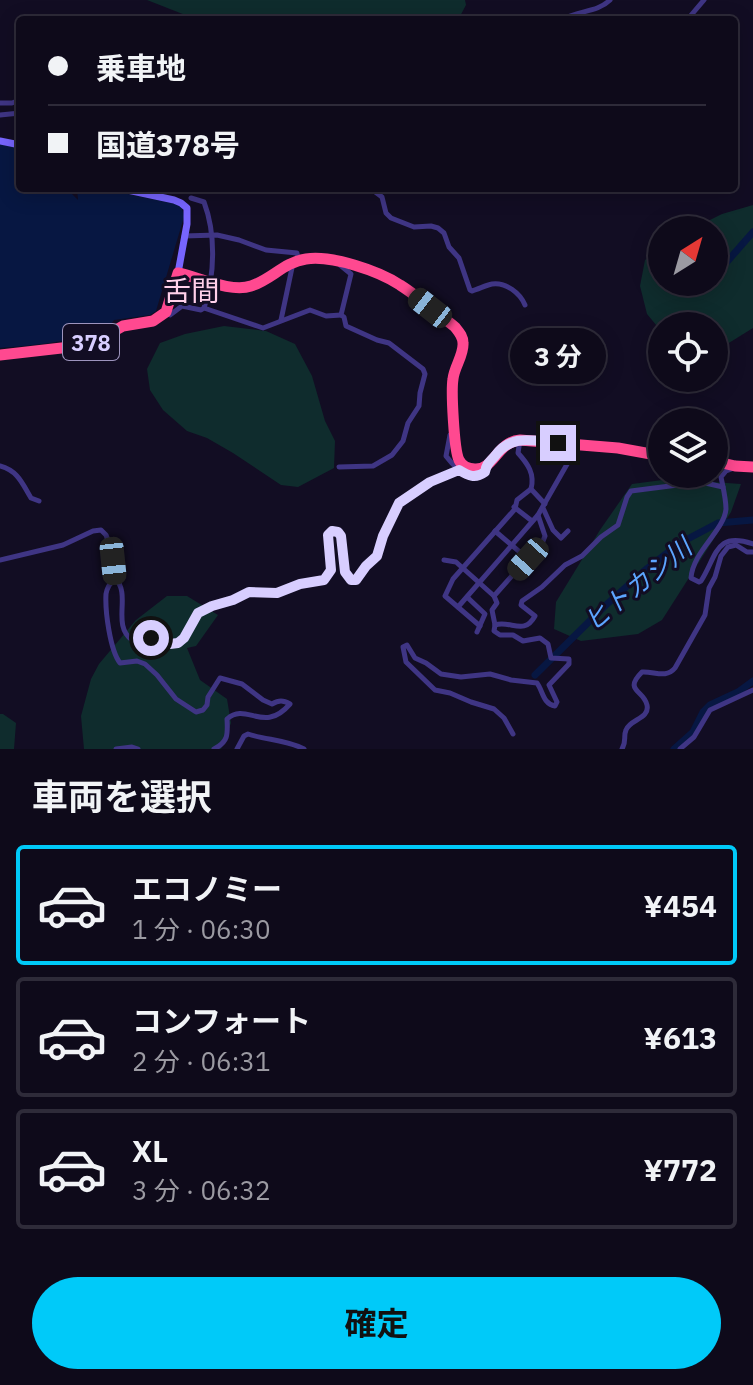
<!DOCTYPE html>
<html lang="ja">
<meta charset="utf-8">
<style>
:root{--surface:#0e0a1a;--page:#1c1827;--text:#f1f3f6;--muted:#9b9aa2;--line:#2e2b39;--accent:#00caf9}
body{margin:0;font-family:"IBM Plex Sans","Noto Sans JP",sans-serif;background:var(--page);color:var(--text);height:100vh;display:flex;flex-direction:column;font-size:30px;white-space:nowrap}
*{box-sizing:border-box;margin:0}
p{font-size:26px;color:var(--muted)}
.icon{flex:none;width:44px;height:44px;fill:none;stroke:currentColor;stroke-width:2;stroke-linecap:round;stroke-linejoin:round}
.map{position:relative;height:749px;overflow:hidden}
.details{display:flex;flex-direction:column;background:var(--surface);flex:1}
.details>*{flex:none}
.guide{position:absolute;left:16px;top:16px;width:722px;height:176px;border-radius:8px;box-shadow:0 4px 20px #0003,0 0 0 2px var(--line);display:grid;align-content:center;height:176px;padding:0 32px;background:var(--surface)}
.needle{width:52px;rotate:37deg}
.tools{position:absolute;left:648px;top:216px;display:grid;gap:16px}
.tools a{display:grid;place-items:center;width:80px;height:80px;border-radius:50%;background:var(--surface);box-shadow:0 4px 20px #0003,0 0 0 2px var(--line);font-size:40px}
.end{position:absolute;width:36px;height:36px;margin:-18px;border:10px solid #d8ceff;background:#111;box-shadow:0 0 0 4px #111}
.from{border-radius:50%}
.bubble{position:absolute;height:56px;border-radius:28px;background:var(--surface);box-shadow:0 4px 20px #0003,0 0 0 2px var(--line);font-size:26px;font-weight:700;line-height:56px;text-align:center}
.car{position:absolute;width:24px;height:48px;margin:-24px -12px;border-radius:10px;box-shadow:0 0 6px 2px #0007;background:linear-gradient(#222 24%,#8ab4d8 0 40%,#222 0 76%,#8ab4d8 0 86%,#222 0)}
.guide b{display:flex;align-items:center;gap:28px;height:76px;font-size:30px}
.guide b+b{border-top:2px solid var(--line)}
.guide i{width:20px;height:20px;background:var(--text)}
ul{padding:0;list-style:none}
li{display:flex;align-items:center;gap:24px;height:120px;margin:0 16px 12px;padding:0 16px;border:4px solid var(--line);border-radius:8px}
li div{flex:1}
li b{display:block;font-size:30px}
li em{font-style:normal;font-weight:700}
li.on{border-color:var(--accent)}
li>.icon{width:72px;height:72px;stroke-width:1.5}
h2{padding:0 32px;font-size:36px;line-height:96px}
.action{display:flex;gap:16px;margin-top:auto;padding:16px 32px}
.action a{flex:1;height:92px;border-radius:48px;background:var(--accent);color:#111;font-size:32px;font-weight:700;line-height:92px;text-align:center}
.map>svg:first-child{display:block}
.green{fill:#0f2c2d}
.water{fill:#071742}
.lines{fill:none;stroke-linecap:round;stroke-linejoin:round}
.river{stroke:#071742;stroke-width:7}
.street{stroke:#3f3584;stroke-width:5}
.secondary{stroke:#7765ff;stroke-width:7}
.highway{stroke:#ff4990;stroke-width:11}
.route{stroke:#d8ceff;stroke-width:10}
.labels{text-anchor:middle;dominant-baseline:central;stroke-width:6;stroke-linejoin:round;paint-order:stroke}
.shield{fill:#120d23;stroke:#9d94bd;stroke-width:2}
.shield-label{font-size:22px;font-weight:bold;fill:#d8ceff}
.water-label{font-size:26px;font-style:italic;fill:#5ca5ff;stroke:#120d23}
.quarter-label{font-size:28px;fill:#ffd0ea;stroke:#120d23}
</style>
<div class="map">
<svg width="753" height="749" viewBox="0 0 753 749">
<rect width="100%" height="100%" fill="#120d23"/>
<g class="green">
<path d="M147,0H465L466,5L458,20H198Z"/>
<path d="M753,205V328L724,346L714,348V326H662V332L647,314L640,286L645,260L662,248V282H714V230H690L722,214Z"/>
<path d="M224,326L266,331L295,344L312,376L325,421L335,441L334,468L298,487L281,485L233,453L207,438L187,431L163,410L150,390L147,369L160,343L185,334Z"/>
<path d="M670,479L741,484L731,512L662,620L638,634L581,641L554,629L556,602L600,530L632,484Z"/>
<path d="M167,596H187L218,615L196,646L187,648L200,680L227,699L231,723L221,749H84L81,716L91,679L99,664L136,620Z"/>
<path d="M0,714H3L16,723L14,749H0Z"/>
</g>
<path class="water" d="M0,144L20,149V188H70V192L78,200L77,188H99L176,204L182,208L184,217L156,311L150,315L114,320C101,341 25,346 0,348Z"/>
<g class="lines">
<g class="river">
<path d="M718,272L753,232"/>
<path d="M535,675L606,605L644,571L680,543L718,523L753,520"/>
<path d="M674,749L693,732L703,712L710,705L738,692L753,681"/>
</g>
<g class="street">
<path d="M562,20C577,10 597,13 610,0"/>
<path d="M687,20L704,0"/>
<path d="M0,103H12L20,100"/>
<path d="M0,115L20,113"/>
<path d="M370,188L382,197L386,213L391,218L414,227L431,226L438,228L444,233L449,247L459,258L470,290L472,291C479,289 486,285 492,284C506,282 520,293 525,305"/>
<path d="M416,188L421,190L435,188"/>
<path d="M191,198L204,202C216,234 215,275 204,308"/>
<path d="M184,236L217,235L239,240L266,250L297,253L298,260"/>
<path d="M167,313L170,315L182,306L201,310L204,308L263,328L310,310L326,316L341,315"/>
<path d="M281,320L293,263"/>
<path d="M450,435L446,456C453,466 465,476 477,477L485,471"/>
<path d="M520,440L518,453C528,464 535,474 531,489L545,504"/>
<path d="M0,466C18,471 22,483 31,498L39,501"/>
<path d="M339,467L373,466L392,455L403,441L408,423L419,406L420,393L425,374L423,369L389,343L377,340L346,326L344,317L341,315L351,274L340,265"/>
<path d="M734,468L726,471L721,477C723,487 726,499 726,509C724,531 693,551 691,578L699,582L701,581C717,556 715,531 753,544"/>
<path d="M514,507L532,521"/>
<path d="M543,508L553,530L561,538L568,531"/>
<path d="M495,531L528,559"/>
<path d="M0,560L63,545L93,531L101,530L106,535L112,551L115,578C132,595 111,624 132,640L151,638L174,644L184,638L192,621L198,613L212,606L233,600L249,592L277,593L300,584L320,581L326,579L331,565L328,535L332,531L338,532L341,536L347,576L351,580H356L366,566L377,556L383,536L399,503L430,482L459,470"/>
<path d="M444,560L456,562L494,596L497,603L492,610L495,625"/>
<path d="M115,578C110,583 107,587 106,594C105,611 110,650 120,663L137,661L145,664L157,675L176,699L196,712L203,710L207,705L208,697L220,678L242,684L263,700L272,704C279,700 283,700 290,704C263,735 247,701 227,719C228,735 228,742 214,749"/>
<path d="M494,596L543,541L545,536L538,515"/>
<path d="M467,597L485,614L477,632"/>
<path d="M458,607L538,515L578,445"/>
<path d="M480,626L445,596L453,579L515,509L517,500L531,489"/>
<path d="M513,734L504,718L494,709L471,702L450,693L435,690L406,662L403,647L407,645L415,658L426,663L441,674L461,677L490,674L511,680L537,683C543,691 543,704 555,706L557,702L549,685L569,664V659L551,658L548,644L540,638L523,641L513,635H500L494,631L495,625C511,620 524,636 535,616L521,605L522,601L542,587L565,565L582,556L601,537L618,525L627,497L631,491L701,482L723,487"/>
<path d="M116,749L132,747L138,749"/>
<path d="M237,749L244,736L248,734C266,740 287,740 304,749"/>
<path d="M622,749C627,740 623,737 626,730C630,719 650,719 647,705C644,690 623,691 642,672C654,671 666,679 675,668L705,615L709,588L715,577L721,556L728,547L736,545L747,552H753"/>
<path d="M680,749L694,737L710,710L753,690"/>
</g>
<g class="secondary">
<path d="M0,141L20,145"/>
<path d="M118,188L174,200L181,203L187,208V224L178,273"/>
</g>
<g class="highway">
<path d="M0,355L79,346L107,335L123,326L153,321L166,312L178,273C198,277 231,293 251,286C271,280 284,262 306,259C332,255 379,271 400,285C419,297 437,313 455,327C459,332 463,336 463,343C464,355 454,367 453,379C451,391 454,450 459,460C462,466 469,469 475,469C494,470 497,442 520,440L618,448L662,456"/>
<path d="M714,461L735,466L753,467"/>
</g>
</g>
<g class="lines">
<path class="route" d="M151,638L170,644L178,643L184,638L198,613L212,606L233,600L249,592L277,593L300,584L324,580L331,570L328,535L332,531L338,532L341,536L345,572L351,580H356L366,566L377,556L383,536L399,503L430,482L459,470C469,476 475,479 485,472C486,464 490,462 495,456C512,433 533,441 558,443"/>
</g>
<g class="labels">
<rect class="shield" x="63" y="324" width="56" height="36" rx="6"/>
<g class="shield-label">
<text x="91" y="342">378</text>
</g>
<g class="water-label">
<text transform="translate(637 584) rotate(-39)">ヒトカシ川</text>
</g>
<g class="quarter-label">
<text x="191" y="290">舌間</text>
</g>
</g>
</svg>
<div class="tools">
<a><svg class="needle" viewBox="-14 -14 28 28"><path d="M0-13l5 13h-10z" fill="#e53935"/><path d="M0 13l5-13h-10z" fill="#9b9aa2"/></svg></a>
<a><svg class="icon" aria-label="locate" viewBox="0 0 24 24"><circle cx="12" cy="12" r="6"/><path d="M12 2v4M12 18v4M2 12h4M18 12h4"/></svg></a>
<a><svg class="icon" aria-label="layers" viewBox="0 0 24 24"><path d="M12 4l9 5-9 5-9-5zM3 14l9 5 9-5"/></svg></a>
</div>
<i class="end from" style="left:151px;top:638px"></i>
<i class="end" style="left:558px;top:443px"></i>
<div class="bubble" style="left:510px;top:328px;width:96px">3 分</div>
<i class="car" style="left:430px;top:308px;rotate:308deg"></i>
<i class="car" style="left:528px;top:559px;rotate:222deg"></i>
<i class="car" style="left:113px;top:561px;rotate:174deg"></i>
<div class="guide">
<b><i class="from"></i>乗車地</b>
<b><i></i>国道378号</b>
</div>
</div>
<section class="details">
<h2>車両を選択</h2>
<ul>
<li class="on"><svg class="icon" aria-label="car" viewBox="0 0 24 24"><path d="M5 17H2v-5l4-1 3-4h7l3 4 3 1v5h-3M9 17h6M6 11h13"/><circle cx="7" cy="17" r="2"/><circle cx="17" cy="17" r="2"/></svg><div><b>エコノミー</b><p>1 分 · 06:30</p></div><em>¥454</em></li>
<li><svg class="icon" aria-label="car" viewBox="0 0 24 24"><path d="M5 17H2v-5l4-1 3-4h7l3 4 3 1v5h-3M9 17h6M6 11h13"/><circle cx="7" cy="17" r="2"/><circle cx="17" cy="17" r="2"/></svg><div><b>コンフォート</b><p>2 分 · 06:31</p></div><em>¥613</em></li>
<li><svg class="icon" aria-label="car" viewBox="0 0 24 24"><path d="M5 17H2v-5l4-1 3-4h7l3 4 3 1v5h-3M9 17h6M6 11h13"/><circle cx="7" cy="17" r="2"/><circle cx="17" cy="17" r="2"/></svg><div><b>XL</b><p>3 分 · 06:32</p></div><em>¥772</em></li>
</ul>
<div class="action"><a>確定</a></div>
</section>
